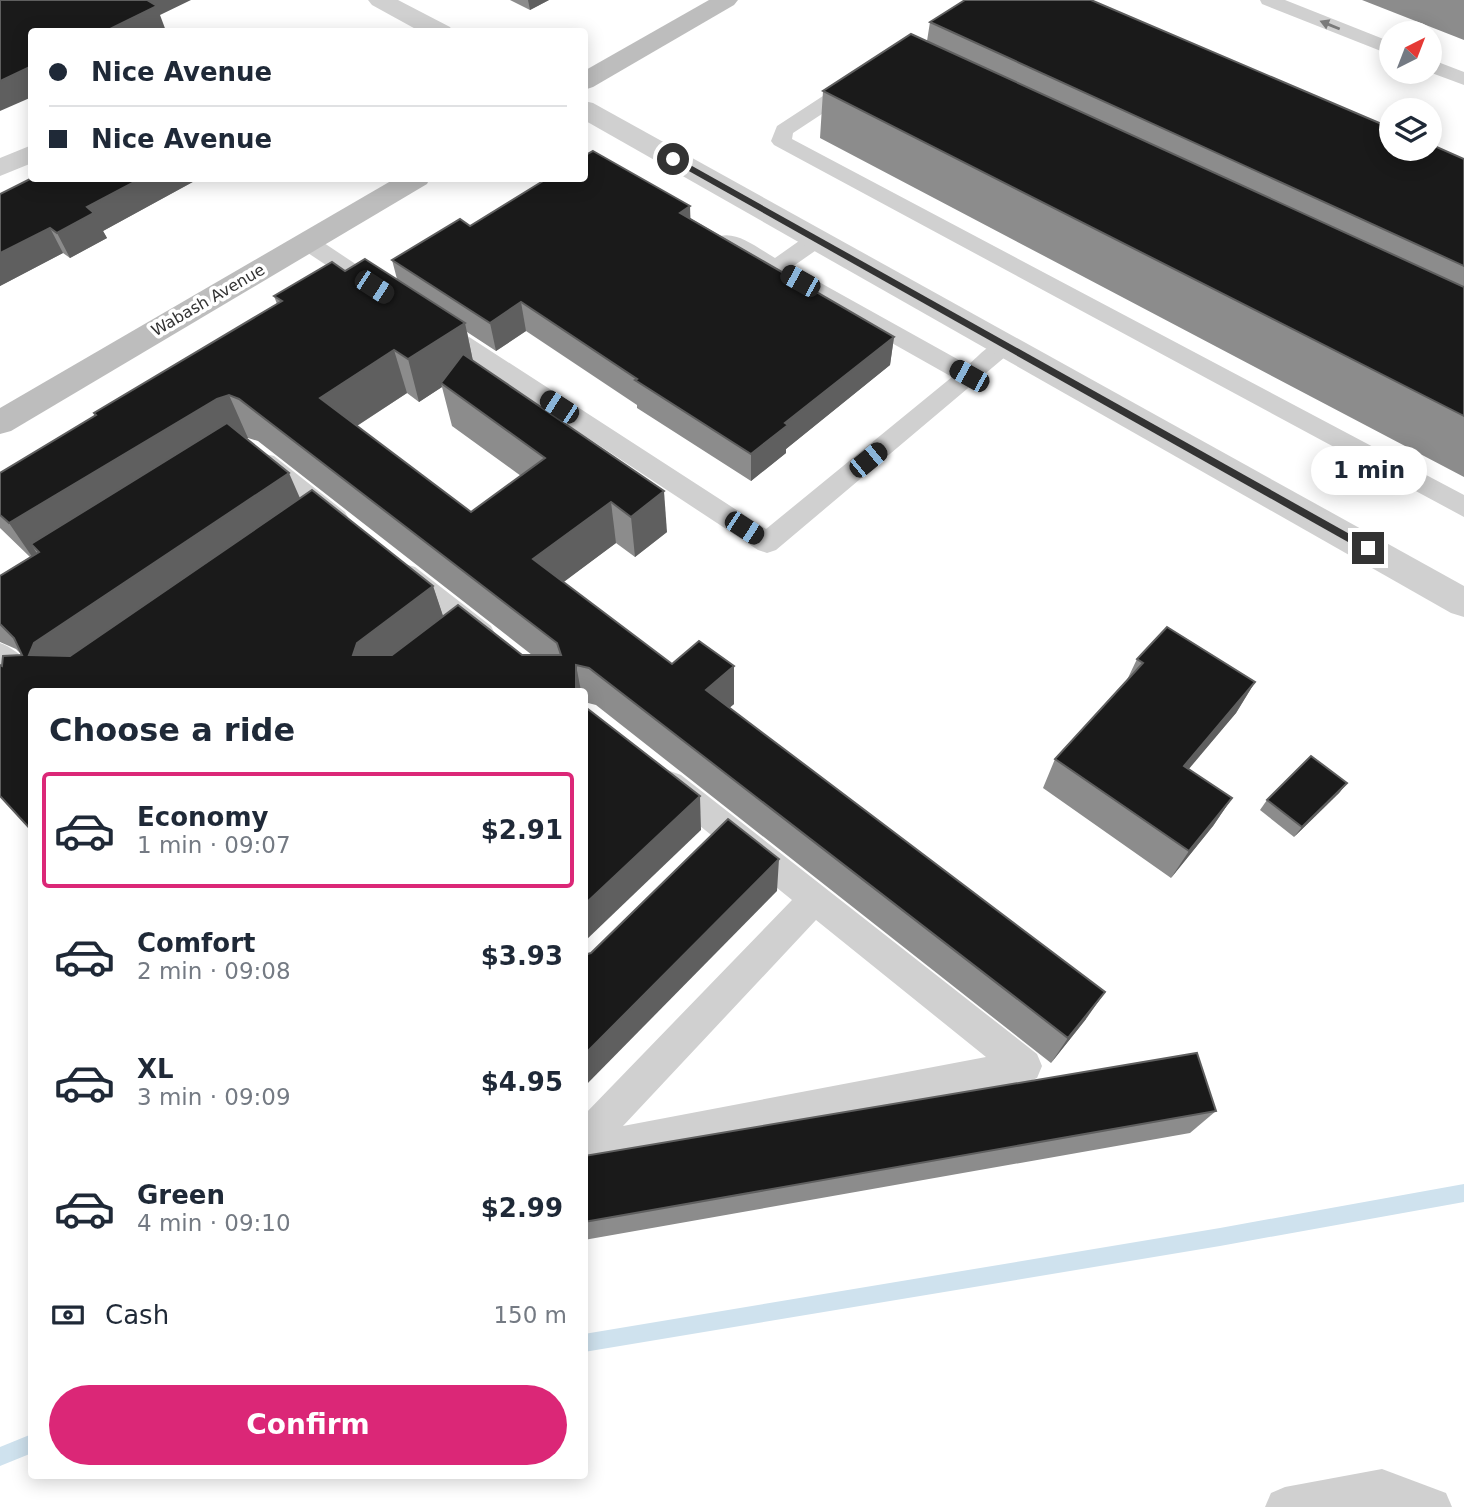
<!DOCTYPE html>
<meta charset="utf-8">
<style>
:root{--surface:#fff;--page:#f2f2f3;--text:#1f2937;--muted:#747a83;--line:#e0e1e3;--accent:#db2777}
body{margin:0;font-family:"DejaVu Sans",sans-serif;background:var(--page);color:var(--text);height:100vh;display:flex;flex-direction:column;font-size:26px;white-space:nowrap}
*{box-sizing:border-box;margin:0}
p{font-size:23px;color:var(--muted)}
.icon{flex:none;width:38px;height:38px;fill:none;stroke:currentColor;stroke-width:2;stroke-linecap:round;stroke-linejoin:round}
.map{position:relative;flex:1;overflow:hidden}
.sheet{position:absolute;left:28px;top:688px;width:560px;height:791px;display:flex;flex-direction:column;background:var(--surface);border-radius:7px;box-shadow:0 4px 18px #0003}
.sheet>*{flex:none}
.hud{position:absolute;left:28px;top:28px;width:560px;height:154px;border-radius:7px;box-shadow:0 4px 18px #0003;display:grid;align-content:center;height:154px;padding:0 21px;background:var(--surface)}
.needle{width:46px;rotate:42deg}
.fabs{position:absolute;left:1379px;top:21px;display:grid;gap:14px}
.fabs a{display:grid;place-items:center;width:63px;height:63px;border-radius:50%;background:var(--surface);box-shadow:0 4px 18px #0003;font-size:35px}
.end{position:absolute;width:32px;height:32px;margin:-16px;border:9px solid #333;background:#fff;box-shadow:0 0 0 4px #fff}
.from{border-radius:50%}
.bubble{position:absolute;height:49px;border-radius:24px;background:var(--surface);box-shadow:0 4px 18px #0003;font-size:23px;font-weight:700;line-height:49px;text-align:center}
.car{position:absolute;width:21px;height:42px;margin:-21px -10px;border-radius:9px;box-shadow:0 0 5px 2px #0007;background:linear-gradient(#222 24%,#8ab4d8 0 40%,#222 0 76%,#8ab4d8 0 86%,#222 0)}
.hud b{display:flex;align-items:center;gap:24px;height:66px;font-size:26px}
.hud b+b{border-top:2px solid var(--line)}
.hud i{width:18px;height:18px;background:var(--text)}
ul{padding:0;list-style:none}
li{display:flex;align-items:center;gap:21px;height:116px;margin:0 14px 10px;padding:0 7px;border:4px solid transparent;border-radius:7px}
li div{flex:1}
li b{display:block;font-size:26px}
li em{font-style:normal;font-weight:700}
li.current{border-color:var(--accent)}
li>.icon{width:63px;height:63px;stroke-width:1.5}
h2{padding:0 21px;font-size:32px;line-height:84px}
.pay{display:flex;align-items:center;gap:18px;height:77px;padding:0 21px;font-size:26px}
.pay p{margin-inline-start:auto}
.cta{display:flex;gap:14px;margin-top:auto;padding:14px 21px}
.cta a{flex:1;height:80px;border-radius:42px;background:var(--accent);color:#fff;font-size:28px;font-weight:700;line-height:80px;text-align:center}
.map>svg:first-child{display:block}
.lines{fill:none;stroke-linecap:round;stroke-linejoin:round}
.stream{fill:#cfe2ee;fill-rule:evenodd}
.lane{fill:#d0d0d0;fill-rule:evenodd}
.street{fill:#d0d0d0;fill-rule:evenodd}
.secondary{fill:#bdbdbd;fill-rule:evenodd}
.wall{fill:#8c8c8c;fill-rule:evenodd}
.shaded-wall{fill:#5f5f5f}
.building{fill:#1a1a1a;stroke:#5f5f5f;stroke-width:2}
.oneway{fill:#7a7a7a}
.route{fill:#333}
.labels{text-anchor:middle;dominant-baseline:central;stroke-width:7;stroke-linejoin:round;paint-order:stroke}
.far-street-label{font-size:16px;fill:#333;stroke:#fff}
</style>
<div class="map">
<svg width="1464" height="1507" viewBox="0 0 1464 1507">
<rect width="100%" height="100%" fill="#fff"/>
<g class="lines">
<g class="stream">
<path d="M1464,1184V1202L1220,1246L584,1352V1334L1220,1228Z"/>
<path d="M32,1434V1453L0,1466V1447Z"/>
</g>
<g class="lane">
<path d="M1260,0H1285L1391,42V55L1262,4Z"/>
<path d="M1430,59L1464,72V85L1429,72Z"/>
<path d="M856,77L863,79L866,83L863,87L793,133L792,139L1464,495V517L774,145L771,141L777,126L849,79Z"/>
<path d="M817,232L825,234L828,239L825,244L792,267L968,365C981,354 996,335 1014,340L1018,346L776,550L767,553L758,550L430,334L426,328L430,322L438,320L446,322L766,529L952,377L720,246L717,241L720,236C738,231 759,249 775,258L809,234Z"/>
<path d="M307,235L315,237L390,287L393,292L390,297L382,299L374,297L299,247L296,242L299,237Z"/>
<path d="M265,454L274,456L345,512L349,519L345,526L336,529L327,526L256,470L252,463L256,456Z"/>
<path d="M405,564L415,567L491,626L495,634L491,642L481,645L471,642L395,581L391,574L395,567Z"/>
<path d="M0,643C18,649 43,674 51,691H32V701L27,699L0,672Z"/>
<path d="M670,771L681,775L1037,1054L1042,1066L1037,1078L1025,1083L584,1169V1115L792,900L659,793L655,784L659,775ZM816,920L986,1057L623,1126Z"/>
<path d="M1382,1469L1446,1493L1452,1507H1265L1271,1493L1285,1487Z"/>
</g>
<g class="street">
<path d="M368,0H398L450,27L453,32H421L372,5Z"/>
<path d="M584,101L593,103L1464,586V617L1451,613L584,120Z"/>
<path d="M32,145V163L0,176V158Z"/>
</g>
<g class="secondary">
<path d="M709,0H738L734,5L593,87L584,90V71Z"/>
<path d="M396,178H430L427,184L11,431L0,434V408Z"/>
</g>
</g>
<g class="wall">
<path d="M510,0H549L530,10Z"/>
<path d="M1362,0H1464V40Z"/>
<path d="M930,22L1464,159V477L820,138L823,91L927,41Z"/>
<path d="M32,178H200L103,231L107,238L70,258L63,253L0,286V194Z"/>
<path d="M690,218L894,337L890,365L786,449V453L751,481L637,408V405L526,331L496,351L467,332L473,361L667,532L635,557L616,543L563,582L672,664L734,666V704L729,708L1086,1019L1051,1063L596,705L584,702V691H32L2,666L22,655L16,649L0,642V576L30,557L0,528V473L95,416L94,413L277,304L274,296L345,271L397,279L392,260L470,226ZM442,387L452,426L521,476L471,512L357,426L407,393L419,402ZM246,438H248L258,441L532,655H522L443,616L433,586L300,499Z"/>
<path d="M1137,659L1255,682L1236,713L1188,769L1232,798L1213,826L1171,878L1043,788L1055,759L1127,680Z"/>
<path d="M1347,783L1339,793L1294,837L1260,810L1267,800Z"/>
<path d="M1216,1111L1190,1133L584,1240V1156Z"/>
</g>
<g class="shaded-wall">
<path d="M142,0H191L160,15L166,31L164,32H104Z"/>
<path d="M528,0H549L530,10Z"/>
<path d="M32,66V97L0,111V81Z"/>
<path d="M142,178H200L103,231L107,238L70,258L57,233L87,207Z"/>
<path d="M690,206L691,235L680,213Z"/>
<path d="M50,228L63,253L0,286V253Z"/>
<path d="M521,302L526,331L496,351L490,323Z"/>
<path d="M465,323L474,366L441,383L442,387L419,402L408,359Z"/>
<path d="M894,337L890,365L786,449V453L751,481V454L785,423Z"/>
<path d="M394,350L407,393L335,440L320,398Z"/>
<path d="M229,395L248,438L237,441L39,552L31,544L42,561L37,564L9,523L217,399Z"/>
<path d="M289,473L307,514L60,691L29,655L34,643Z"/>
<path d="M664,491L667,532L635,557L631,517Z"/>
<path d="M611,502L616,543L541,599L533,559Z"/>
<path d="M433,586L446,625L373,681L353,655L357,643Z"/>
<path d="M576,665L581,691H576Z"/>
<path d="M734,666V704L707,727L706,690Z"/>
<path d="M1255,682L1236,713L1167,795L1184,766Z"/>
<path d="M1347,783L1339,793L1294,837L1302,827Z"/>
<path d="M700,796L701,830L584,942V905Z"/>
<path d="M1232,798L1213,826L1171,878L1189,851Z"/>
<path d="M779,859L777,891L584,1087V1055Z"/>
<path d="M1105,992L1086,1019L1051,1063L1068,1038Z"/>
</g>
<g class="building">
<path d="M0,0H147L157,6L104,32H32V66L0,81Z"/>
<path d="M965,0H1091L1391,128V149H1430V144L1464,159V266L930,22Z"/>
<path d="M911,34L1464,287V416L823,91Z"/>
<path d="M593,151L690,206L680,213L894,337L785,423L788,425L751,454L635,380L637,379L521,302L490,323L392,260L460,219L470,226L548,178H584V156Z"/>
<path d="M32,178H142L87,207L94,213L57,233L50,228L0,253V194Z"/>
<path d="M365,259L465,323L408,359L394,350L320,398L471,512L545,458L441,383L463,354L664,491L631,517L611,502L533,559L672,664L699,641L734,666L706,690L1105,992L1068,1038L589,668L576,665V691H32V831L0,796V665L2,666L3,656L22,655L14,638L0,624V576L39,552L31,544L227,423L289,473L34,643L29,655L70,656L312,490L433,586L357,643L353,655H392L458,605L522,655H561L557,643L239,399L229,395L217,399L9,523L0,515V473L96,415L94,413L282,301L274,296L332,262L345,271Z"/>
<path d="M1167,627L1255,682L1184,766L1232,798L1189,851L1055,759L1143,663L1137,659Z"/>
<path d="M584,706L700,796L584,905Z"/>
<path d="M1311,756L1347,783L1302,827L1267,800Z"/>
<path d="M728,819L779,859L584,1055V955L591,953Z"/>
<path d="M1197,1053L1216,1111L584,1222V1156Z"/>
</g>
<defs><path id="oneway-solid" d="M-6-.8H1V-3.2L6.5 0L1 3.2V.8H-6Z" transform="scale(1.75)"/></defs>
<use class="oneway" href="#oneway-solid" transform="translate(1330 25) rotate(-158)"/>
<path class="route" d="M671,157H676L1371,546V551H1364L671,161Z"/>
<g class="labels">
<g class="far-street-label">
<text transform="translate(208 300) rotate(-30)">Wabash Avenue</text>
</g>
</g>
</svg>
<div class="fabs">
<a><svg class="needle" viewBox="-14 -14 28 28"><path d="M0-13l5 13h-10z" fill="#e53935"/><path d="M0 13l5-13h-10z" fill="#747a83"/></svg></a>
<a><svg class="icon" aria-label="layers" viewBox="0 0 24 24"><path d="M12 4l9 5-9 5-9-5zM3 14l9 5 9-5"/></svg></a>
</div>
<i class="end from" style="left:673px;top:159px"></i>
<i class="end" style="left:1368px;top:548px"></i>
<div class="bubble" style="left:1311px;top:446px;width:116px">1 min</div>
<i class="car" style="left:800px;top:281px;rotate:299deg"></i>
<i class="car" style="left:374px;top:287px;rotate:123deg"></i>
<i class="car" style="left:969px;top:376px;rotate:299deg"></i>
<i class="car" style="left:559px;top:407px;rotate:303deg"></i>
<i class="car" style="left:868px;top:460px;rotate:51deg"></i>
<i class="car" style="left:744px;top:528px;rotate:123deg"></i>
<div class="hud">
<b><i class="from"></i>Nice Avenue</b>
<b><i></i>Nice Avenue</b>
</div>
<section class="sheet">
<h2>Choose a ride</h2>
<ul>
<li class="current"><svg class="icon" aria-label="car" viewBox="0 0 24 24"><path d="M5 17H2v-5l4-1 3-4h7l3 4 3 1v5h-3M9 17h6M6 11h13"/><circle cx="7" cy="17" r="2"/><circle cx="17" cy="17" r="2"/></svg><div><b>Economy</b><p>1 min · 09:07</p></div><em>$2.91</em></li>
<li><svg class="icon" aria-label="car" viewBox="0 0 24 24"><path d="M5 17H2v-5l4-1 3-4h7l3 4 3 1v5h-3M9 17h6M6 11h13"/><circle cx="7" cy="17" r="2"/><circle cx="17" cy="17" r="2"/></svg><div><b>Comfort</b><p>2 min · 09:08</p></div><em>$3.93</em></li>
<li><svg class="icon" aria-label="car" viewBox="0 0 24 24"><path d="M5 17H2v-5l4-1 3-4h7l3 4 3 1v5h-3M9 17h6M6 11h13"/><circle cx="7" cy="17" r="2"/><circle cx="17" cy="17" r="2"/></svg><div><b>XL</b><p>3 min · 09:09</p></div><em>$4.95</em></li>
<li><svg class="icon" aria-label="car" viewBox="0 0 24 24"><path d="M5 17H2v-5l4-1 3-4h7l3 4 3 1v5h-3M9 17h6M6 11h13"/><circle cx="7" cy="17" r="2"/><circle cx="17" cy="17" r="2"/></svg><div><b>Green</b><p>4 min · 09:10</p></div><em>$2.99</em></li>
</ul>
<div class="pay"><svg class="icon" aria-label="cash" viewBox="0 0 24 24"><path d="M3 7h18v10H3z"/><circle cx="12" cy="12" r="2"/></svg>Cash<p>150 m</p></div>
<div class="cta"><a>Confirm</a></div>
</section>
</div>
